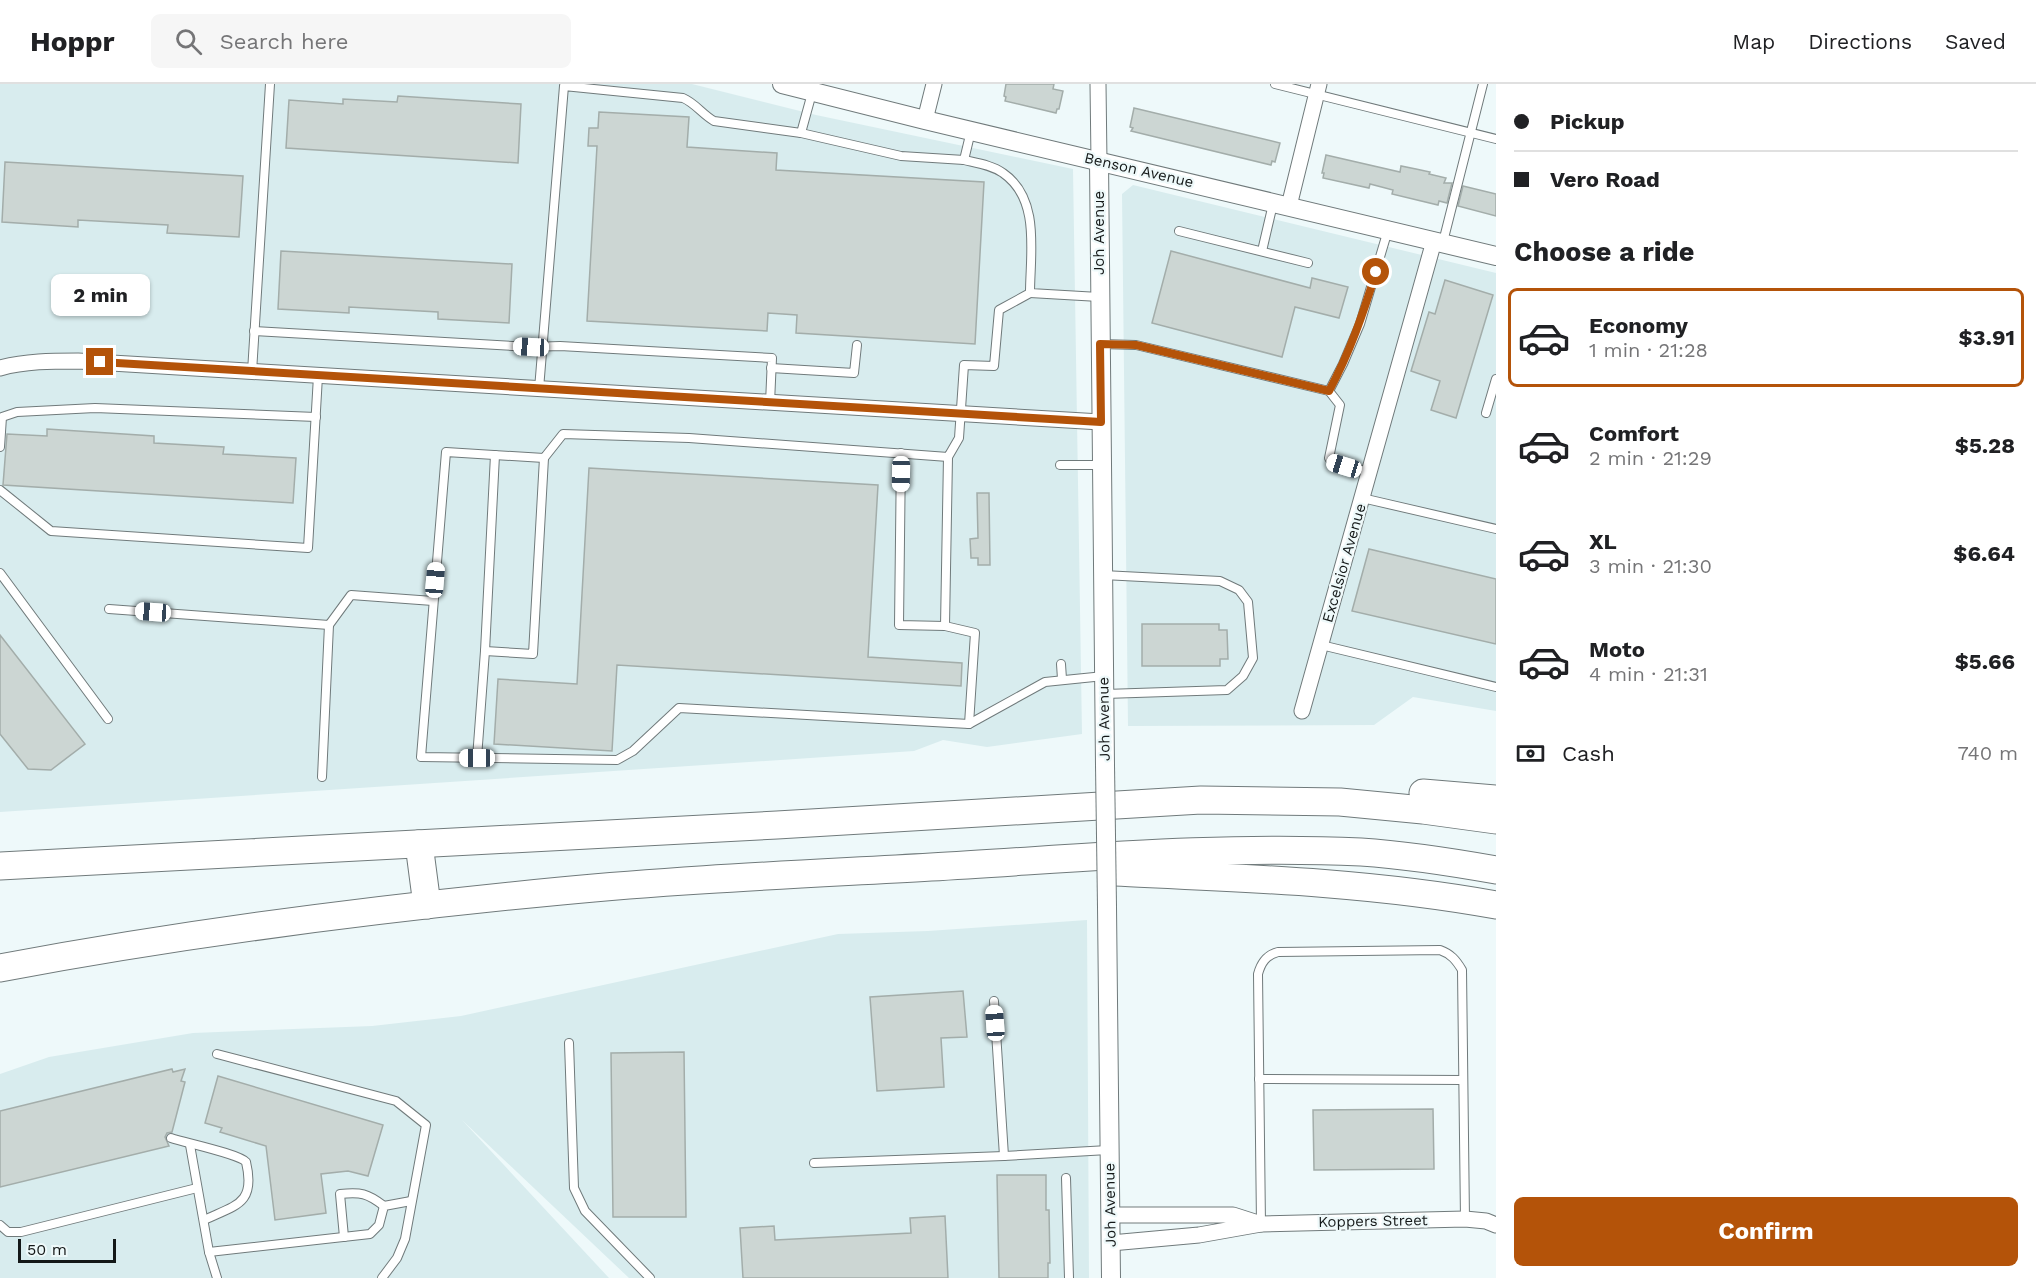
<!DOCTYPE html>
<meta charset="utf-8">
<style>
:root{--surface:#fff;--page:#f6f6f6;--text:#202124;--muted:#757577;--line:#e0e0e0;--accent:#b45309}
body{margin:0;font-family:"Work Sans",sans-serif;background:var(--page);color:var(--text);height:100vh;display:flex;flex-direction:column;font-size:22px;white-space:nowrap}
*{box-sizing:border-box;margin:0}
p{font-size:20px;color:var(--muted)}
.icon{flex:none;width:33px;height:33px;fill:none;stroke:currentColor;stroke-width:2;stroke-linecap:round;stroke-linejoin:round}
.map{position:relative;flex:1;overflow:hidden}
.drawer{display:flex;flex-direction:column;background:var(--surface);width:540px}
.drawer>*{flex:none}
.guide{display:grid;align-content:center;height:132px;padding:0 18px;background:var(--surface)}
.scale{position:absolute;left:18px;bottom:15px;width:98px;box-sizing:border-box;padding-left:6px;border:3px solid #141818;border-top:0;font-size:16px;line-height:21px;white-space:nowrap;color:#141818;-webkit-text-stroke:4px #eef9fa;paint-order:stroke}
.end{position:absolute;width:27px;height:27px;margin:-14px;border:8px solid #b45309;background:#fff;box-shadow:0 0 0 3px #fff}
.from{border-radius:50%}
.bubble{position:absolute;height:42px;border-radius:9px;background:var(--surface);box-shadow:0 2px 4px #0004;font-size:20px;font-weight:700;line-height:42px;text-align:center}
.car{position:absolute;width:18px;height:36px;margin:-18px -9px;border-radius:8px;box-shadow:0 0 4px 2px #0007;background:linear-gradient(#fff 24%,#345 0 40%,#fff 0 76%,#345 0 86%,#fff 0)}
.guide b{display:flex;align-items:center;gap:21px;height:57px;font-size:22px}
.guide b+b{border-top:2px solid var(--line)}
.guide i{width:15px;height:15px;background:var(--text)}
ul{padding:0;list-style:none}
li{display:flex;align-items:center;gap:18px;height:99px;margin:0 12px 9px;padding:0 6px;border:3px solid transparent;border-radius:9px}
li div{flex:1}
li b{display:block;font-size:22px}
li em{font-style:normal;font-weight:700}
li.active{border-color:var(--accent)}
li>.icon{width:54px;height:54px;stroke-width:1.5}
h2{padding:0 18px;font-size:27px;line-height:72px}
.pay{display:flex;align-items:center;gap:15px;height:66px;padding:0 18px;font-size:22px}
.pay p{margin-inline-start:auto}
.primary-button{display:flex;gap:12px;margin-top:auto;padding:12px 18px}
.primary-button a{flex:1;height:69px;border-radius:9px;background:var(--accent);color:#fff;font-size:24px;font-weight:700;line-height:69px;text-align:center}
header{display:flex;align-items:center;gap:36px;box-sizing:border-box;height:84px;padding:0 30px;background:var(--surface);border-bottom:2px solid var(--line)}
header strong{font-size:28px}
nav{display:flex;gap:33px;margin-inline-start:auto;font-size:21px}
.search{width:420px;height:54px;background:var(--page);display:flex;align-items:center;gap:15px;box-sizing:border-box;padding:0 21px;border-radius:9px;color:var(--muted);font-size:22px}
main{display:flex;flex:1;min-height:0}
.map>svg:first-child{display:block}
.built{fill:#d8ecee}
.building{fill:#ccd6d3;stroke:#a3adaa;stroke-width:1.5}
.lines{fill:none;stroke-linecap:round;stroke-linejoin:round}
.service-casing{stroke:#707a7b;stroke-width:10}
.minor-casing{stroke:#707a7b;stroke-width:17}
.tertiary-casing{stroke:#707a7b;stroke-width:20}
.motorway-casing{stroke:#707a7b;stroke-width:29}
.service{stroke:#fff;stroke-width:8}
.minor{stroke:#fff;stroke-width:15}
.tertiary{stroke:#fff;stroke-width:18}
.motorway{stroke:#fff;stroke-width:27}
.tertiary-bridge-casing{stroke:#707a7b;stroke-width:20;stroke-linecap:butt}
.tertiary-bridge{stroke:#fff;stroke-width:18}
.route{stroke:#b45309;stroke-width:8}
.labels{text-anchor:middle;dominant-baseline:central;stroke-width:4.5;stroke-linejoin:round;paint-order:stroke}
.street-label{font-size:15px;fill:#141818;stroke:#eef9fa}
</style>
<header>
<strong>Hoppr</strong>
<div class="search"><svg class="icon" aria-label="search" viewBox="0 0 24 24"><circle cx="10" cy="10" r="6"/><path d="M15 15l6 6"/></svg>Search here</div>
<nav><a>Map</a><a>Directions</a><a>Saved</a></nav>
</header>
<main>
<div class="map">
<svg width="1496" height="1194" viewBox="0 0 1496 1194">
<rect width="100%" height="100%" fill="#eef9fa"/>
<g class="built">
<path d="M0,0H692L816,31L1073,85L1082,650L987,663L943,656L914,667L0,728Z"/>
<path d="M1133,101L1496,189V627L1413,613L1374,641L1128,642L1122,110Z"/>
<path d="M1087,836L1089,1194H629L462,1036L609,1194H0V990L49,973L193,949L372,942L461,932L838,850L928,847Z"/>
</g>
<g class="building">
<path d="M1006,0H1054L1053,5L1063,7L1059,25H1057L1056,29L1005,17L1006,13L1004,12Z"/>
<path d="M398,12L521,20L518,79L286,64L289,16L343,20V15L397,18Z"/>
<path d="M1134,24L1280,59L1275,78L1272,77L1271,81L1131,47L1133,44L1130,43Z"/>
<path d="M599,28L689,33L687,63L777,69L776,86L984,98L975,260L796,249L797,231L768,229L767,247L587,237L597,62H588L589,44H598Z"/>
<path d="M1326,71L1400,88L1401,82L1416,85L1430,88L1429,90L1446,94L1444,99H1452L1447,119L1439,117L1438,121L1392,110L1393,106L1370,100L1369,104L1323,94L1324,89H1322Z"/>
<path d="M5,78L243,92L239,153L167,149L168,141L78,136V143L2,138Z"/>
<path d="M1463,102L1496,110V132L1458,122Z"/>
<path d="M281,167L512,180L509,239L438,235V228L349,223V229L278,225Z"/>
<path d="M1171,167L1310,204L1312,194L1348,203L1339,234L1295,223L1282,273L1152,239Z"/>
<path d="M1445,196L1493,211L1456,334L1431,326L1440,297L1411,287L1429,228L1435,230Z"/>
<path d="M47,345L154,352V359L224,363L223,370L296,374L293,419L3,401L7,350L47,352Z"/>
<path d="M589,384L878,401L868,573L962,579L961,602L617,581L612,667L494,660L498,595L577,600Z"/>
<path d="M977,409H989L990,481H978V474H971L970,455L978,454Z"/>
<path d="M1369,465L1496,495V560L1352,527Z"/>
<path d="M1142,540H1219V546H1227L1228,575H1220V582H1142Z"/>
<path d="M0,551L85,660L51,686L28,685L0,650Z"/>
<path d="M963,907L967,953L941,954L944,1003L877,1007L870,913Z"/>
<path d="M684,968L686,1133H613L611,969Z"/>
<path d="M172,985L173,988L185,985L181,997L185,998L172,1048L167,1049L165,1053L169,1062L0,1103V1027Z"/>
<path d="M218,992L383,1041L368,1092L348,1087L321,1090L326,1129L275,1136L266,1062L220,1048L222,1044L205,1039Z"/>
<path d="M1433,1025L1434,1085L1314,1086L1313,1026Z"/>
<path d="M997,1091H1046V1126H1049L1050,1179H1048V1194H999Z"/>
<path d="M945,1132L948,1194H743L740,1144L774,1142L775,1156L911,1149L910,1134Z"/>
</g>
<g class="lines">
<g class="service-casing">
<g id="service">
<path d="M1275,0L1496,55"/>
<path d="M812,9L801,49L901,72L964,76L971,47"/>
<path d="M964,76C977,79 992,81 1003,89C1041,115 1030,170 1030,209L1099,213"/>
<path d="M1179,147L1308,179"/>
<path d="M1443,158L1483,0"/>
<path d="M1262,167L1273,120"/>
<path d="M1030,209L999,226L994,282L964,281L959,354L948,373L689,354L563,350L544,374L446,368L421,673L617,676L633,667L679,624L969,640L1045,598L1104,592"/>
<path d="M254,247L531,263L560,262L772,274L770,319"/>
<path d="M1101,260L1136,261L1329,307L1340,321L1329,374L1332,378L1369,388"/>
<path d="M771,284L854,289L857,261"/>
<path d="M252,288L270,0"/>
<path d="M539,305L564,2L683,14C695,19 702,30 714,37L801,49"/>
<path d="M1329,307L1343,280L1360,240L1388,146"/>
<path d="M1486,329L1496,295"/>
<path d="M0,363L2,333L17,328L95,324L316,333"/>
<path d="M901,369L899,541L945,542"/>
<path d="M948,373L945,542L975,549L969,640"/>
<path d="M1060,381H1101"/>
<path d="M0,406L51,447L308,464L318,292"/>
<path d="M1362,414L1496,445"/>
<path d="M0,489L108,635"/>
<path d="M1103,491L1220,497L1239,506L1248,518L1253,574L1243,592L1227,606L1105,610"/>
<path d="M109,525L329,541L351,511L433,517"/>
<path d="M1321,561L1496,603"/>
<path d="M485,567L533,570L544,374"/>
<path d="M1061,580L1062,595"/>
<path d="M477,674L485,567L495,371"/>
<path d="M322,693L329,541"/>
<path d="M994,917L1004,1072"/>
<path d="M569,959L574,1104L585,1127L650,1194"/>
<path d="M217,970L396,1017L426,1041L405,1155L397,1174L382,1194"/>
<path d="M1259,995L1463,996"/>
<path d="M171,1054C186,1059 239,1070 246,1078C256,1120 236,1121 204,1136"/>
<path d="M190,1061L209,1168L217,1194"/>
<path d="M814,1079L1004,1072L1108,1066"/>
<path d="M1066,1094L1069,1194"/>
<path d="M1261,1140L1258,890C1261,879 1266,871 1278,868L1440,866C1451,870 1456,876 1462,886L1465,1135"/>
<path d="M0,1141L8,1148H21L197,1104"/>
<path d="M344,1153L340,1110C361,1108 367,1109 384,1122"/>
<path d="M209,1168L370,1150L379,1141L384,1122L411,1117"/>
</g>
</g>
<g class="minor-casing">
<g id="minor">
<path d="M1098,0L1099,77"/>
<path d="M925,36L934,0"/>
<path d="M1289,122L1319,0"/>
<path d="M0,284C25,277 52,277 78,277L1101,338"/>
<path d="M1302,627L1434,157"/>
<path d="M1111,1131H1233L1261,1140L1199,1151L1111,1159"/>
<path d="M1261,1140L1465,1135L1486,1137L1496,1141"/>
</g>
</g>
<g class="tertiary-casing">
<g id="tertiary">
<path d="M782,0L925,36L1496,172"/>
<path d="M1099,77L1105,681"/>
<path d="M1107,823L1111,1194"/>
</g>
</g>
<g class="motorway-casing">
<g id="motorway">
<path d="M1423,709L1496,715"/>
<path d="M419,760L427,821"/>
<path d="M0,782L777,741L1201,716L1340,718L1423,726L1496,736"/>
<path d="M1115,788C1243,794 1370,798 1496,821"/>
<path d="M0,884C186,849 373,825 561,807C684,795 808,790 931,783C1074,775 1218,761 1361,768C1406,771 1451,778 1496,786"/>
</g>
</g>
<use href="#service" class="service"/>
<use href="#minor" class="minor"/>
<use href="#tertiary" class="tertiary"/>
<use href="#motorway" class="motorway"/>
<g class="tertiary-bridge-casing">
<path id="tertiary-bridge" d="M1105,681L1107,823"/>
</g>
<use href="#tertiary-bridge" class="tertiary-bridge"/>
</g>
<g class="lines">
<path class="route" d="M100,278L1101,338L1100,260L1136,261L1329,307C1350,268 1363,230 1376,188"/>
</g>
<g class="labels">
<g class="street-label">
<text transform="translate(1139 86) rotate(13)">Benson Avenue</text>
<text transform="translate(1099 149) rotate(-90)">Joh Avenue</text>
<text transform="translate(1344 479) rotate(-74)">Excelsior Avenue</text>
<text transform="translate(1104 635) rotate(-91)">Joh Avenue</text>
<text transform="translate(1110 1121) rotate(-91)">Joh Avenue</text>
<text transform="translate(1373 1137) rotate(-1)">Koppers Street</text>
</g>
</g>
</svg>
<div class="scale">50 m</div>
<i class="end from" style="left:1376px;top:188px"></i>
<i class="end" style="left:100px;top:278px"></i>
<div class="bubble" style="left:51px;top:190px;width:99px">2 min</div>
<i class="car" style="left:531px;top:263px;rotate:273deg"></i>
<i class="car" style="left:1344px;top:382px;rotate:287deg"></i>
<i class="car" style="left:901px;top:390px;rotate:181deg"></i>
<i class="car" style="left:435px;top:496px;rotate:5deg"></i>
<i class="car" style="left:153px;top:528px;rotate:274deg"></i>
<i class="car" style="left:477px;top:674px;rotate:270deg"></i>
<i class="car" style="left:995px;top:939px;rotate:356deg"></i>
</div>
<section class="drawer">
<div class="guide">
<b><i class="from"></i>Pickup</b>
<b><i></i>Vero Road</b>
</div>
<h2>Choose a ride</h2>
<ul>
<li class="active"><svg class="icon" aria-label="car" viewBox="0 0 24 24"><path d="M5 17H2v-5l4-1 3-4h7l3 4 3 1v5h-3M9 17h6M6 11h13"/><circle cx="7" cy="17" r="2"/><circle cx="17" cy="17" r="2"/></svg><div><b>Economy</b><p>1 min · 21:28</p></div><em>$3.91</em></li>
<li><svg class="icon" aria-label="car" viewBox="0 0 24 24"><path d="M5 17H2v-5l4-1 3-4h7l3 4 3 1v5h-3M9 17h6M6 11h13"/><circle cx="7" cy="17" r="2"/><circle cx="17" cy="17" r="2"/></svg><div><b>Comfort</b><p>2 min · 21:29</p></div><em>$5.28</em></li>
<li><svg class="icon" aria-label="car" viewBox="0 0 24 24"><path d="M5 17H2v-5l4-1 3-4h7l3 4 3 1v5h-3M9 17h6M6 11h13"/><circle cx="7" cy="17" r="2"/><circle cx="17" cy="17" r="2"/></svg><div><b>XL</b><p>3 min · 21:30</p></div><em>$6.64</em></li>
<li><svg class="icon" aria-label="car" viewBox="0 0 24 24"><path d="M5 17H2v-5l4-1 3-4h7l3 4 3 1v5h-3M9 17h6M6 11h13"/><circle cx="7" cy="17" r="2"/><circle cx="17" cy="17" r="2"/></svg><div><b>Moto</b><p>4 min · 21:31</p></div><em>$5.66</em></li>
</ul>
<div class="pay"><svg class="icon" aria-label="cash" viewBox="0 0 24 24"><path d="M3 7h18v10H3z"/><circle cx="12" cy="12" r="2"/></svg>Cash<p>740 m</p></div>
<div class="primary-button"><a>Confirm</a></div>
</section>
</main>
